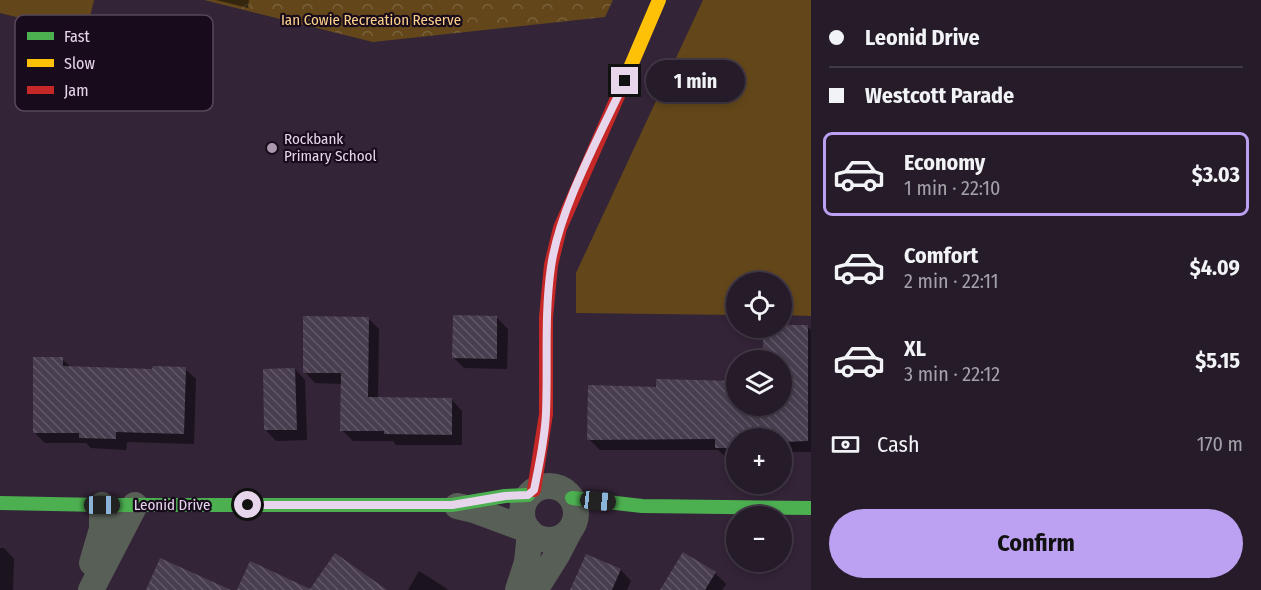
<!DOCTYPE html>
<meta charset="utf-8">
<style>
:root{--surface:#261b29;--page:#2e2431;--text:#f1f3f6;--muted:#a4a1a8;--line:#423946;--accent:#bca0f2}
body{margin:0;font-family:"Fira Sans Condensed",sans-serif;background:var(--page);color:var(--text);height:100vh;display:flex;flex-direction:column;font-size:22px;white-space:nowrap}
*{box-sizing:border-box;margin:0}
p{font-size:20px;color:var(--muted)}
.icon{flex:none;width:33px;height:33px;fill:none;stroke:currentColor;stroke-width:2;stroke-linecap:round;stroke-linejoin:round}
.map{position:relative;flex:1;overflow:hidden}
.panel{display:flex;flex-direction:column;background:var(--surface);width:450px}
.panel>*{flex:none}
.top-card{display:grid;align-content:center;height:132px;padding:0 18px;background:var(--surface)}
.controls{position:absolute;left:726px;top:272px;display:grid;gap:12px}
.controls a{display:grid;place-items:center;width:66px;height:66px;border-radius:50%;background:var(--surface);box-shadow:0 3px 9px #0003,0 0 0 2px var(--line);font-size:30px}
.end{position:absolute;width:27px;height:27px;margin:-14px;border:8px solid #e7d5ec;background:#111;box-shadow:0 0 0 3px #111}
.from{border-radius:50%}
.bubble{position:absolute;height:42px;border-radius:21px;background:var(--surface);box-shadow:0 3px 9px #0003,0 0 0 2px var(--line);font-size:20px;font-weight:700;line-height:42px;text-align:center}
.car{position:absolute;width:18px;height:36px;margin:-18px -9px;border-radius:8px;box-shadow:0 0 4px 2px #0007;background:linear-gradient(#222 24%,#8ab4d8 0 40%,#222 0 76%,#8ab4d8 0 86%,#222 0)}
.top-card b{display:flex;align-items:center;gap:21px;height:57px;font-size:22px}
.top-card b+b{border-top:2px solid var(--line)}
.top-card i{width:15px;height:15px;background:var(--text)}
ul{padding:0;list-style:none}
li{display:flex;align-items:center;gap:18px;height:84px;margin:0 12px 9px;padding:0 6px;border:3px solid transparent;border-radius:9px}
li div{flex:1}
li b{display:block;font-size:22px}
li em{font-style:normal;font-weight:700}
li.current{border-color:var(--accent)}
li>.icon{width:54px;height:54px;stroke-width:1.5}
.pay{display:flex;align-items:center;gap:15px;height:66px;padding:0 18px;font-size:22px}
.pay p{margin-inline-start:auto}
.cta{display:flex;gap:12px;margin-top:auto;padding:12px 18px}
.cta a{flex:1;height:69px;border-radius:36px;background:var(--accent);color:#111;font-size:24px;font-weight:700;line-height:69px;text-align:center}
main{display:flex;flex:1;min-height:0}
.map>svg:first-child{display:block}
.grass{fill:#63471a}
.park{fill:url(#park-crowns)}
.shadow{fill:#0007}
.building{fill:url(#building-back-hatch)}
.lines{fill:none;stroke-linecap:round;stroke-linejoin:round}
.street{stroke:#585f56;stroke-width:26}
.fast{stroke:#4caf50;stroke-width:14}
.slow{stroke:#ffc107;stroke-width:14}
.jam{stroke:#c62828;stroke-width:14}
.route{stroke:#e7d5ec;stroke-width:8}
.poi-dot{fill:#a897ad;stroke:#180c1c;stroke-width:2}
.labels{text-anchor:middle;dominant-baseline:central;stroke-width:4.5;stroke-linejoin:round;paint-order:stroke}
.park-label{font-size:15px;fill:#fed18a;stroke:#180c1c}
.poi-label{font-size:15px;fill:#e7d5ec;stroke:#180c1c;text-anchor:start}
.street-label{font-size:15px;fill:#e7d5ec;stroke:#180c1c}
.key{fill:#180c1c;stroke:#56485a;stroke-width:1.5}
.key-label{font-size:16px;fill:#e7d5ec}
</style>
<main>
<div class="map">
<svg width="811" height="590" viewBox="0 0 811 590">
<defs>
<pattern id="park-crowns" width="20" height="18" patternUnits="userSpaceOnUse" patternTransform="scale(1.5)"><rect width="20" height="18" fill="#63471a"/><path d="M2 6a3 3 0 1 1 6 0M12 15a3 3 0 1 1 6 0" fill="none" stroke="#79613b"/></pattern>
<pattern id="building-back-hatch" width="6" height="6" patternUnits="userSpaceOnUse" patternTransform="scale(1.5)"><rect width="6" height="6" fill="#483e4f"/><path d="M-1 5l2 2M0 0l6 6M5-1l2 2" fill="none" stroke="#625968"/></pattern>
</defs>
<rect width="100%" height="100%" fill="#332437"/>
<g class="grass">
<path d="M0,0H94L86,34L0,13Z"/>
<path d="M703,0H811V316L782,315V282H736V315L576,313V273Z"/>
</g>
<path class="park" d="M204,0H613L605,17L373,42Z"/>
<g class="shadow">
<path d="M216,0H249L248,8Z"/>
<path d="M368,318L379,329L378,399L452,400L462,411V445H396L393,441H353L342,430V384L315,383L305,372Z"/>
<path d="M497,318L508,329L507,369L464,368L453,357Z"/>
<path d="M764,327H808L811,330V452H782V438H736V458H727L718,450H600L589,439L658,388L691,383H736V405H782V360H764Z"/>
<path d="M62,359L71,367L154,370L185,369L196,379L194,444L127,442L126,450L91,448L86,443H45L34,432Z"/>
<path d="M295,369L305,380L307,440L276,441L266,430Z"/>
<path d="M0,548H4L14,559L13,590H0Z"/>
<path d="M587,555L621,570L631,581L627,590H571Z"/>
<path d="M419,571L446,588L448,590H408Z"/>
<path d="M715,573L726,584L722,590H662Z"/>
</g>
<g class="building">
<path d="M453,315L497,316V359L452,358Z"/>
<path d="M303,316L369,317L368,397L452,398V435L384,434V431H340L341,373H303Z"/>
<path d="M782,325H808V441L782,442V438H736V448H715V439L587,440L588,385L656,387V379L736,381V405H782V360H763V327H782Z"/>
<path d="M33,357H63V366L152,369L153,366L186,367L184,434L116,432V439L79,438V433H33Z"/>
<path d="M295,368L297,430H264L263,369Z"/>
<path d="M683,552L716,572L705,590H660Z"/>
<path d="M335,553L387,590H237L250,561L310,589Z"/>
<path d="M586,554L621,569L612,590H570Z"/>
<path d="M160,558L231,590H146Z"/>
</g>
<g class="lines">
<g class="street">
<circle cx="549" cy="513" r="27"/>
<path d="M457,506L474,510L528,530"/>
<path d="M92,563L102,529V505"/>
<path d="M91,590L135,505"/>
<path d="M518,590L527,562L530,532"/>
<path d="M535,590L557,555L569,532"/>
</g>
<g class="fast">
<path d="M572,498L642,506L811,508"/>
<path d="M0,503L102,505H452L505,496L528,495"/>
</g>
<path class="slow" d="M621,89L659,0"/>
<path class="jam" d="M534,490L546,414V317L551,265L560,228L621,89"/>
</g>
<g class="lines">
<path class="route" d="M248,505H452L505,496L528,495L534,490C539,465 545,439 546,413C548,365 544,316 551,267C559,209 600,135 625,81"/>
</g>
<circle class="poi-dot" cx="272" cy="148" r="6"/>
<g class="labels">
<g class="park-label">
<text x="371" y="20">Ian Cowie Recreation Reserve</text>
</g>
<g class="poi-label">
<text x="284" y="139">Rockbank<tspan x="284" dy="17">Primary School</tspan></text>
</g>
<g class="street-label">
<text x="172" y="505">Leonid Drive</text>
</g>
</g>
<rect x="15" y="15" width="198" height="96" rx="9" class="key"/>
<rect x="27" y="32" width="27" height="8" fill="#4caf50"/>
<rect x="27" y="59" width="27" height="8" fill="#ffc107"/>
<rect x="27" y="86" width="27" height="8" fill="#c62828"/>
<g class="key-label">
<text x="64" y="42">Fast</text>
<text x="64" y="69">Slow</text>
<text x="64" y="96">Jam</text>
</g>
</svg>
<div class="controls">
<a><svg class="icon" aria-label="locate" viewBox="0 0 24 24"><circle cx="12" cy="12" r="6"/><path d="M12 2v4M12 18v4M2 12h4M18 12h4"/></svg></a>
<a><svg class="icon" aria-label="layers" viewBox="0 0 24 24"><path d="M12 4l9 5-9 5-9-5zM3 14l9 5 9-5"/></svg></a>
<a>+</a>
<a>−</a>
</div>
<i class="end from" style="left:248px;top:505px"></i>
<i class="end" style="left:625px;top:81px"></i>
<div class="bubble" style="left:646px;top:60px;width:99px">1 min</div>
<i class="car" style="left:598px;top:501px;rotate:96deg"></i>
<i class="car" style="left:102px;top:505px;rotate:90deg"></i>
</div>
<section class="panel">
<div class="top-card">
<b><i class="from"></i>Leonid Drive</b>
<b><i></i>Westcott Parade</b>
</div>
<ul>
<li class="current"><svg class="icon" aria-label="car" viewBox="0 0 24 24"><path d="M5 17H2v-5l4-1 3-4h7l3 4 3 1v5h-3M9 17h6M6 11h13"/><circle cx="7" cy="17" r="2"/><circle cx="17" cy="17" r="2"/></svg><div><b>Economy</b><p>1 min · 22:10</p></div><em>$3.03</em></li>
<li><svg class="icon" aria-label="car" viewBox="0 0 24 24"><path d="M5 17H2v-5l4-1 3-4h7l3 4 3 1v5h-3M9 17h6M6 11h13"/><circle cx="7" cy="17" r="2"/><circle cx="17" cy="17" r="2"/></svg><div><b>Comfort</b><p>2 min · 22:11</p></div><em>$4.09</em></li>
<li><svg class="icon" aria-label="car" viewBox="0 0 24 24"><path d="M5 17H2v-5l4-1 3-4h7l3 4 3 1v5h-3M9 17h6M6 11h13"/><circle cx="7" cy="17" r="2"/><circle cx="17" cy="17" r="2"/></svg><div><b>XL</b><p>3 min · 22:12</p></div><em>$5.15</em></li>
</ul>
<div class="pay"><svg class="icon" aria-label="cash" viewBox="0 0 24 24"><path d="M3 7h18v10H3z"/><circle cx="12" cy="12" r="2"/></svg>Cash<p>170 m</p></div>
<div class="cta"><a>Confirm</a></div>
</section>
</main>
